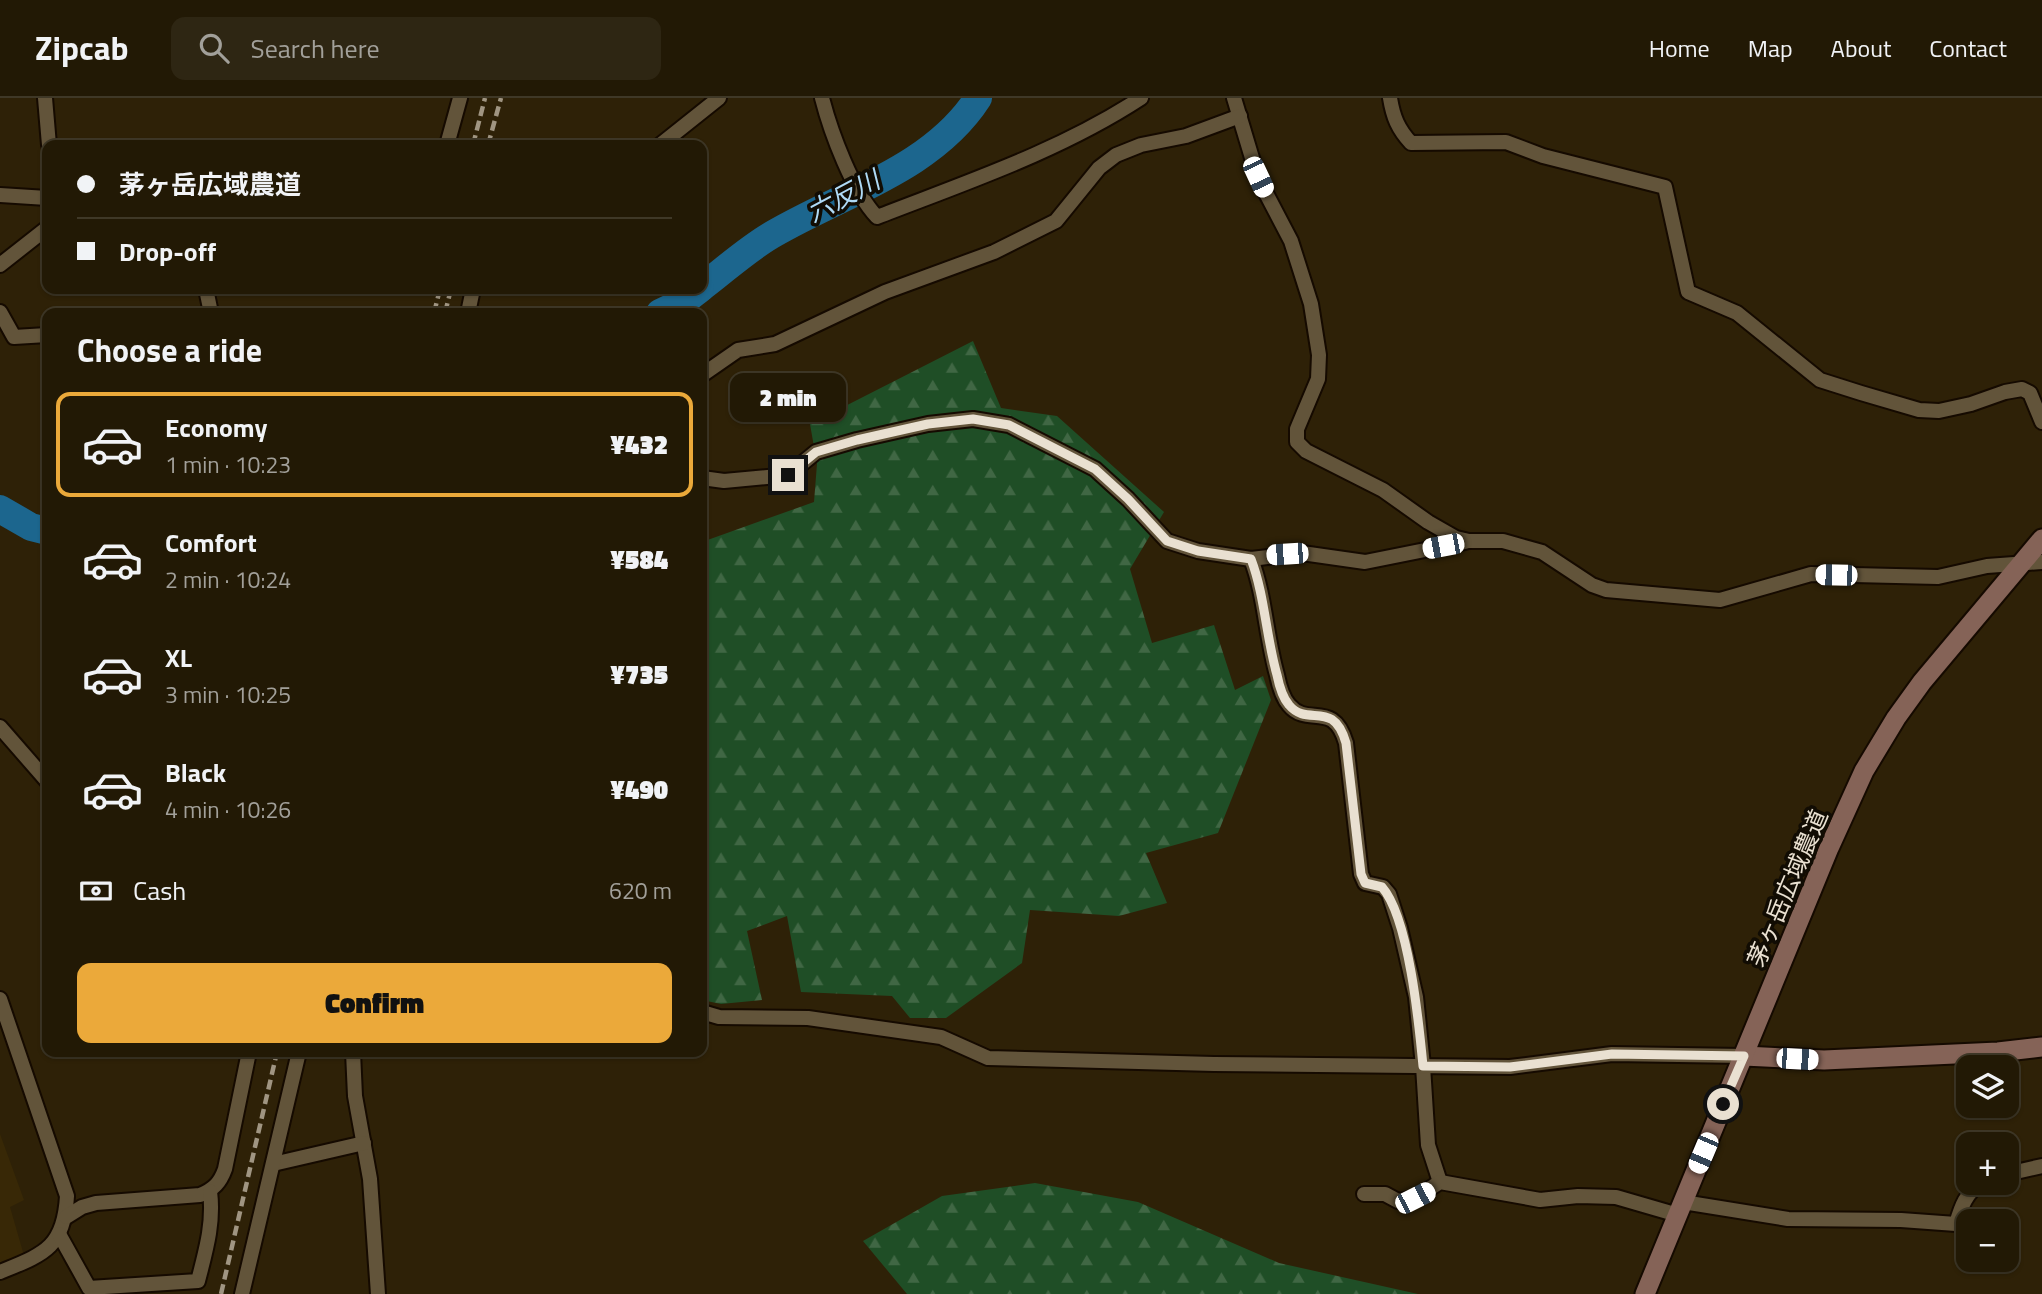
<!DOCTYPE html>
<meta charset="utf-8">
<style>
:root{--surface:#221905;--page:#2e2613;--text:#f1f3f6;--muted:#a2a09a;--line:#3f3827;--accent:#eba93a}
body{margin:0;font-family:"Titillium Web","Noto Sans JP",sans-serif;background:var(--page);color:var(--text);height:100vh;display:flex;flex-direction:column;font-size:26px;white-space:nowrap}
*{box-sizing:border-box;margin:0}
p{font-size:23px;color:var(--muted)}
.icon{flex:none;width:38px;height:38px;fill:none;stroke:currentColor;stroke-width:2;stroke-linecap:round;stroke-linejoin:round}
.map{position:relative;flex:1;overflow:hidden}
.details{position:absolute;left:42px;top:210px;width:665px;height:749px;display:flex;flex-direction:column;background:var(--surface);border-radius:14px;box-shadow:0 2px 5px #0004,0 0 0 2px var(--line)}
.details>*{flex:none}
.banner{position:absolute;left:42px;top:42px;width:665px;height:154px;border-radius:14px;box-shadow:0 2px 5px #0004,0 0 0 2px var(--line);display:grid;align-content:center;height:154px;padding:0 35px;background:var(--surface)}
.buttons{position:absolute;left:1956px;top:957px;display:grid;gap:14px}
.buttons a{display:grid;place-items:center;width:63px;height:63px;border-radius:14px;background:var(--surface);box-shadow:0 2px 5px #0004,0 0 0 2px var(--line);font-size:35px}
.end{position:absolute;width:32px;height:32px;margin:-16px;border:9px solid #e9e0d1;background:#111;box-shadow:0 0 0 4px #111}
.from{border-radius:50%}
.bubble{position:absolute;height:49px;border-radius:14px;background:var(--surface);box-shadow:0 2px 5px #0004,0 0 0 2px var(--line);font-size:23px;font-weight:800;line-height:49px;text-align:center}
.car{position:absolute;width:21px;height:42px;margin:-21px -10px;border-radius:9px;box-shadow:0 0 5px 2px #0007;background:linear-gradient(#fff 24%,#345 0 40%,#fff 0 76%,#345 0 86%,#fff 0)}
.banner b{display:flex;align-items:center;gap:24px;height:66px;font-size:26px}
.banner b+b{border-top:2px solid var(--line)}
.banner i{width:18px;height:18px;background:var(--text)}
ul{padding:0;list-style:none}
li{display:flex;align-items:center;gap:21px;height:105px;margin:0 14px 10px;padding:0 21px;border:4px solid transparent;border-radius:14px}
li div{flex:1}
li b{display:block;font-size:26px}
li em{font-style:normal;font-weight:800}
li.active{border-color:var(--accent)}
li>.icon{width:63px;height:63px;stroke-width:1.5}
h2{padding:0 35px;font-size:32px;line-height:84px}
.pay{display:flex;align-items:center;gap:18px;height:77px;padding:0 35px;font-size:26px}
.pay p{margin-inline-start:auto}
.primary-button{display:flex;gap:14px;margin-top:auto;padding:14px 35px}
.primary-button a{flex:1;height:80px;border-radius:14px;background:var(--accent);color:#111;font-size:28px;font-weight:800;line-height:80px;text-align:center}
header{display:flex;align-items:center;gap:42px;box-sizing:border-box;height:98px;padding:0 35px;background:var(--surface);border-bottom:2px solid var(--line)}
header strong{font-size:33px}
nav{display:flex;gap:38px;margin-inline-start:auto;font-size:24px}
.search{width:490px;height:63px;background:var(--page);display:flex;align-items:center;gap:18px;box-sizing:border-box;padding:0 24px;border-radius:14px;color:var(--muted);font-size:26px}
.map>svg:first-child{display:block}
.built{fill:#382806}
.forest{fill:url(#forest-firs)}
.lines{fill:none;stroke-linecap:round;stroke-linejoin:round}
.river{stroke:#1c668e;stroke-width:28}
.street-casing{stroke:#150a00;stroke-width:18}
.secondary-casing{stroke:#150a00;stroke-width:23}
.street{stroke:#62543a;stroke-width:14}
.secondary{stroke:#856357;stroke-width:19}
.rail{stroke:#a09582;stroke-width:4.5;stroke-dasharray:10 5;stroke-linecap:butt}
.route{stroke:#e9e0d1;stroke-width:9}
.labels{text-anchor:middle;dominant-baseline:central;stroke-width:7;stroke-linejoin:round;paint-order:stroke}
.street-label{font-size:24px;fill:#e9e0d1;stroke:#110c03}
.water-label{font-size:26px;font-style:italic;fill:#afdaf6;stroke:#110c03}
</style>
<header>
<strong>Zipcab</strong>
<div class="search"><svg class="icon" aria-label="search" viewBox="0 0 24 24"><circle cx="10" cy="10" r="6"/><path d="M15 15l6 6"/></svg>Search here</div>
<nav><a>Home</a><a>Map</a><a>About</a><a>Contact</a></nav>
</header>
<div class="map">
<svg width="2042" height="1196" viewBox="0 0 2042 1196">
<defs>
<pattern id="forest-firs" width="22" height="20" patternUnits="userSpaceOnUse" patternTransform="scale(1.75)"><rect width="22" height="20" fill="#1f4e26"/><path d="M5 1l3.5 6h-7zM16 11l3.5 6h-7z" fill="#406744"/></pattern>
</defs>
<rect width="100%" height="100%" fill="#2e2107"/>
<path class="built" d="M0,1036L24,1102L10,1109L25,1161L0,1170Z"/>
<g class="forest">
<path d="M973,243L1001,310L1057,318L1164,414L1130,471L1152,545L1214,527L1235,592L1263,578L1271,602L1218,735L1146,755L1167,805L1119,818L1030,812L1022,865L946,920H910L892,898L801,894L787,818L747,833L762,902L721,906L702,902V444L814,404L817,366L810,326Z"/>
<path d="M1035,1085L1138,1104L1279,1165L1418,1196H907L863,1143L942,1098Z"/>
</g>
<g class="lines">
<g class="river">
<path d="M702,189C726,171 748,150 775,135C844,95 933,70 978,0"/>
<path d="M660,215L683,204L700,191"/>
<path d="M0,411L31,429L47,433"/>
</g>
<g class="street-casing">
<g id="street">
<path d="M45,0L49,47"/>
<path d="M822,0C831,35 853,94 877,119C967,84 1060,53 1141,0"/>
<path d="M1234,0L1258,80L1291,143L1311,206L1319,257L1318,281L1297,331V344L1306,353L1383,392L1428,424L1456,440L1469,443H1503L1542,454L1592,487L1606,492L1720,502L1811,476L1938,479L1987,468L2042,464"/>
<path d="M1390,0C1393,19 1398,31 1411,45L1506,44L1543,58L1665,89L1688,194L1737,215L1820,282L1861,295L1919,312L1939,313L1971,306L2005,294L2022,291L2030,295L2042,324"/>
<path d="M447,47L460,0"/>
<path d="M660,47L719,0"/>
<path d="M0,97L47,100"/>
<path d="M0,167L47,130"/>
<path d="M206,191L211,215"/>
<path d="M0,214L14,239L47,237"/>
<path d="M468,215L473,191"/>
<path d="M702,277L738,252L775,246L885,194L994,154L1056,123L1099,70L1116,57L1141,47L1186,38L1240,18"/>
<path d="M702,380L724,383L788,377L816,354L857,342L928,326L973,321L1009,327L1095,371L1128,401L1167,443L1198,453L1251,461L1302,455L1365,464L1465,444"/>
<path d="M1251,461C1265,497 1266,539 1277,577C1279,587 1282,599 1289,607C1308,630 1333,601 1346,645L1361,776L1365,785L1383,789L1389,796L1400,830L1416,899L1423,968L1428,1047L1440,1084"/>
<path d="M0,629L47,683"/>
<path d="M0,901L67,1098C64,1150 44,1156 0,1174"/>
<path d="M702,914L719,919L808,920L941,939L988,960L1214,966L1510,969L1612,956L1744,958"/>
<path d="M353,954L355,998L370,1081L378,1196"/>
<path d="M273,1066L364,1045"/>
<path d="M2007,1076L2042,1068"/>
<path d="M1364,1096H1385L1398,1103L1415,1100L1440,1084L1540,1102L1578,1098L1616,1099L1678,1117"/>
<path d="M1683,1104L1788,1121L1901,1122L1956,1126C1961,1109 1966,1094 1982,1085"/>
<path d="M66,1119L82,1109L96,1105L200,1097C214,1091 220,1085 225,1071L249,954"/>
<path d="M59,1136L89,1190L198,1183C206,1152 214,1125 210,1093"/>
<path d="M242,1196L299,954"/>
</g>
</g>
<g class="secondary-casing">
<g id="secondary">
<path d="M1744,958L1824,962L1998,954L2042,949"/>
<path d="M1645,1196L1829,750L1864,673L1896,620L1922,584L2042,441"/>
</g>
</g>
<use href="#street" class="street"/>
<use href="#secondary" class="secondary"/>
<g class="rail">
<path d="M473,47L485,0"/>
<path d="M488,47L501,0"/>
<path d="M434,215L440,191"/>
<path d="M445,215L451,191"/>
<path d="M221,1196L277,954"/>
</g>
</g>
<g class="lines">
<path class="route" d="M788,377L816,354L857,342L928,326L973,321L1009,327L1095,371L1128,401L1167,443L1198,453L1251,461C1265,498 1266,539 1277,577C1279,587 1282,599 1289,607C1308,630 1333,600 1346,645L1361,776L1365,785L1382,789C1409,820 1419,926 1423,968L1510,969L1612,956L1744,958L1723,1006"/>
</g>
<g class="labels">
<g class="street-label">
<text transform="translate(1787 790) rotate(-67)">茅ヶ岳広域農道</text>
</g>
<g class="water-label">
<text transform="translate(843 98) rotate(-28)">六反川</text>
</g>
</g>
</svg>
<div class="buttons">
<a><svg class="icon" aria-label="layers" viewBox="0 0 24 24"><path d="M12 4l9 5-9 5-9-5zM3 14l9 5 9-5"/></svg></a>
<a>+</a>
<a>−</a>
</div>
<i class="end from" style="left:1723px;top:1006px"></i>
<i class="end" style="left:788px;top:377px"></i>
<div class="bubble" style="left:730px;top:275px;width:116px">2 min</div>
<i class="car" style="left:1258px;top:79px;rotate:155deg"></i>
<i class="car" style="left:1443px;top:448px;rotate:259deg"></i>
<i class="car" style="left:1287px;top:456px;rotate:266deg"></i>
<i class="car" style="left:1836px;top:477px;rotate:271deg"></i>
<i class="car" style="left:1797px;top:961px;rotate:93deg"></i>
<i class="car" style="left:1703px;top:1055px;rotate:203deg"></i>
<i class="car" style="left:1415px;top:1100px;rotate:63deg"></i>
<div class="banner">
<b><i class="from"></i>茅ヶ岳広域農道</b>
<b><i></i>Drop-off</b>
</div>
<section class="details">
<h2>Choose a ride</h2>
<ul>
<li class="active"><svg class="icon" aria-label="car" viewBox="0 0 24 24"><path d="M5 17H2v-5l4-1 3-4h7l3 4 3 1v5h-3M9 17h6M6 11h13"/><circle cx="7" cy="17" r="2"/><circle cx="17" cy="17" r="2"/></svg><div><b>Economy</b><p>1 min · 10:23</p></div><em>¥432</em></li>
<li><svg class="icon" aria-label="car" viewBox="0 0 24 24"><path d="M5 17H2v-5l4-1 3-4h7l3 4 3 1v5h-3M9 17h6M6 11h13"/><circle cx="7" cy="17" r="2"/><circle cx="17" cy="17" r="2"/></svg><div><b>Comfort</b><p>2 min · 10:24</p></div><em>¥584</em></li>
<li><svg class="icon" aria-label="car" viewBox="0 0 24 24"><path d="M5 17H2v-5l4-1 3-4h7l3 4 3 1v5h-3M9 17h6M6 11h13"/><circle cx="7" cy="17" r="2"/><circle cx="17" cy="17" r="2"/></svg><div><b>XL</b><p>3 min · 10:25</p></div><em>¥735</em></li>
<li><svg class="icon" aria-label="car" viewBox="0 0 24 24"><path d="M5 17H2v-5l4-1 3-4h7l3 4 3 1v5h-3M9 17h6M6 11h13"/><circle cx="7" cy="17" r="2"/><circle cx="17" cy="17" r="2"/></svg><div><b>Black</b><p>4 min · 10:26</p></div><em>¥490</em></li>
</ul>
<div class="pay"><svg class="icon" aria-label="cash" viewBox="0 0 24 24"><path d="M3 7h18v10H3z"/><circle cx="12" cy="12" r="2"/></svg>Cash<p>620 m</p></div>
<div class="primary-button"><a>Confirm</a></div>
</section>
</div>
